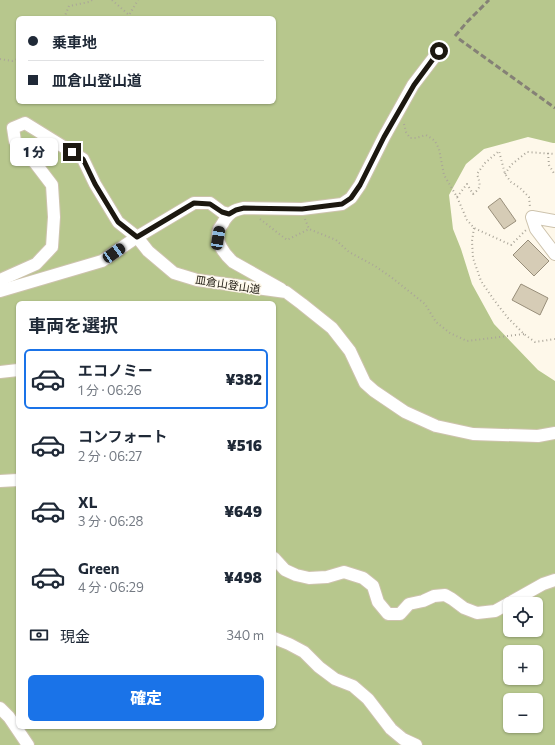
<!DOCTYPE html>
<html lang="ja">
<meta charset="utf-8">
<style>
:root{--surface:#fff;--page:#f2f2f3;--text:#1f2937;--muted:#747a83;--line:#e0e1e3;--accent:#1a73e8}
body{margin:0;font-family:Commissioner,"Noto Sans JP",sans-serif;background:var(--page);color:var(--text);height:100vh;display:flex;flex-direction:column;font-size:15px;white-space:nowrap}
*{box-sizing:border-box;margin:0}
p{font-size:13px;color:var(--muted)}
.icon{flex:none;width:22px;height:22px;fill:none;stroke:currentColor;stroke-width:2;stroke-linecap:round;stroke-linejoin:round}
.map{position:relative;flex:1;overflow:hidden}
.sheet{position:absolute;left:16px;top:301px;width:260px;height:428px;display:flex;flex-direction:column;background:var(--surface);border-radius:6px;box-shadow:0 1px 3px #0004}
.sheet>*{flex:none}
.banner{position:absolute;left:16px;top:16px;width:260px;height:88px;border-radius:6px;box-shadow:0 1px 3px #0004;display:grid;align-content:center;height:88px;padding:0 12px;background:var(--surface)}
.controls{position:absolute;left:503px;top:597px;display:grid;gap:8px}
.controls a{display:grid;place-items:center;width:40px;height:40px;border-radius:6px;background:var(--surface);box-shadow:0 1px 3px #0004;font-size:20px}
.end{position:absolute;width:18px;height:18px;margin:-9px;border:5px solid #1c1810;background:#fff;box-shadow:0 0 0 2px #fff}
.from{border-radius:50%}
.bubble{position:absolute;height:28px;border-radius:6px;background:var(--surface);box-shadow:0 1px 3px #0004;font-size:13px;font-weight:800;line-height:28px;text-align:center}
.car{position:absolute;width:12px;height:24px;margin:-12px -6px;border-radius:5px;box-shadow:0 0 3px 1px #0007;background:linear-gradient(#222 24%,#8ab4d8 0 40%,#222 0 76%,#8ab4d8 0 86%,#222 0)}
.banner b{display:flex;align-items:center;gap:14px;height:38px;font-size:15px}
.banner b+b{border-top:1px solid var(--line)}
.banner i{width:10px;height:10px;background:var(--text)}
ul{padding:0;list-style:none}
li{display:flex;align-items:center;gap:12px;height:60px;margin:0 8px 6px;padding:0 4px;border:2px solid transparent;border-radius:6px}
li div{flex:1}
li b{display:block;font-size:15px}
li em{font-style:normal;font-weight:800}
li.selected{border-color:var(--accent)}
li>.icon{width:36px;height:36px;stroke-width:1.5}
h2{padding:0 12px;font-size:18px;line-height:48px}
.pay{display:flex;align-items:center;gap:10px;height:44px;padding:0 12px;font-size:15px}
.pay p{margin-inline-start:auto}
.primary-button{display:flex;gap:8px;margin-top:auto;padding:8px 12px}
.primary-button a{flex:1;height:46px;border-radius:6px;background:var(--accent);color:#fff;font-size:16px;font-weight:800;line-height:46px;text-align:center}
.map>svg:first-child{display:block}
.forest{fill:#b7c78d;fill-rule:evenodd}
.building{fill:#d6ccb6;stroke:#988e7a}
.lines{fill:none;stroke-linecap:round;stroke-linejoin:round}
.street-casing{stroke:#cdc3ad;stroke-width:14}
.path{stroke:#aaa599;stroke-width:2;stroke-dasharray:1 3;stroke-linecap:butt}
.street{stroke:#fff;stroke-width:12}
.rail{stroke:#858176;stroke-width:3;stroke-dasharray:6 3;stroke-linecap:butt}
.route{stroke:#1c1810;stroke-width:5}
.labels{text-anchor:middle;dominant-baseline:central;stroke-width:3;stroke-linejoin:round;paint-order:stroke}
.street-label{font-size:11px;fill:#1c1810;stroke:#fef8ea}
</style>
<div class="map">
<svg width="555" height="745" viewBox="0 0 555 745">
<rect width="100%" height="100%" fill="#fef8ea"/>
<path class="forest" d="M0,0H555V143H553L528,137L484,149L466,164L449,195L453,229L461,249L472,284L494,324L538,370L555,381V745H0ZM18,18H274V102H18ZM18,303H274V727H18ZM510,604H536V630H510ZM510,652H536V678H510ZM510,700H536V726H510Z"/>
<g class="building">
<path d="M500,198L516,221L504,229L488,207Z"/>
<path d="M528,240L549,261L534,276L513,255Z"/>
<path d="M521,284L548,298L540,315L512,300Z"/>
</g>
<g class="lines">
<g class="street-casing">
<g id="street">
<path d="M555,221L532,217L536,229L555,254"/>
<path d="M0,280L36,264L52,247L54,217L52,185L36,164L15,141L13,128L25,123L83,159L95,184L118,222L137,237L148,251L174,273L197,280L286,292L302,304L332,328L350,351L365,383L374,391L405,412L436,426L473,434L538,436L555,433"/>
<path d="M281,289L233,262C225,255 214,241 219,229C220,227 223,224 224,221C230,212 234,210 244,208L302,209L342,204L351,198L360,185L384,137L413,85L439,51"/>
<path d="M0,291L102,261L137,237L194,203H210L222,212L229,214"/>
<path d="M0,372L18,370"/>
<path d="M0,481L18,480"/>
<path d="M274,558L285,570L296,575L309,578L327,577L344,572L363,578L373,586L378,602L388,614H400L409,604L423,601L434,596L445,595L452,599L464,608L477,613L495,611L543,584L555,580"/>
<path d="M274,638L289,644L304,652L319,667L335,679L353,686L368,699L391,729L403,739L416,745"/>
<path d="M0,708L9,717L28,745"/>
</g>
</g>
<g class="path">
<path d="M112,0L129,15L138,0"/>
<path d="M64,18L69,6L89,2L92,0"/>
<path d="M0,59L12,61L18,59"/>
<path d="M404,124L406,132L410,138H416L426,135L431,138L435,141L439,149L444,175L457,197L467,220L474,228L511,245L526,230"/>
<path d="M548,153L549,165L555,175"/>
<path d="M505,174L511,165L527,152L555,154"/>
<path d="M457,197L467,184L473,194C482,187 480,184 477,174L485,163L499,151L505,174L511,182L520,188L529,197L530,207"/>
<path d="M260,219L287,240L309,229"/>
<path d="M305,219L309,229L336,240L349,252L375,266L391,277L425,304L436,322L450,333L467,341L524,334"/>
<path d="M474,228L472,241L473,258L481,281L494,300L508,318L524,334L535,342L555,339"/>
</g>
<use href="#street" class="street"/>
<g class="rail">
<path d="M455,36L467,22L489,0"/>
<path d="M459,39L555,108"/>
</g>
</g>
<g class="lines">
<path class="route" d="M72,152L83,159L95,184L118,222L137,237L194,203L210,204L222,212L229,214L236,210L244,208L302,209L342,204L351,198L360,185L384,137L414,85L439,51"/>
</g>
<g class="labels">
<g class="street-label">
<text transform="translate(228 284) rotate(9)">皿倉山登山道</text>
</g>
</g>
</svg>
<div class="controls">
<a><svg class="icon" aria-label="locate" viewBox="0 0 24 24"><circle cx="12" cy="12" r="6"/><path d="M12 2v4M12 18v4M2 12h4M18 12h4"/></svg></a>
<a>+</a>
<a>−</a>
</div>
<i class="end from" style="left:439px;top:51px"></i>
<i class="end" style="left:72px;top:152px"></i>
<div class="bubble" style="left:10px;top:138px;width:48px">1 分</div>
<i class="car" style="left:218px;top:238px;rotate:9deg"></i>
<i class="car" style="left:114px;top:253px;rotate:55deg"></i>
<div class="banner">
<b><i class="from"></i>乗車地</b>
<b><i></i>皿倉山登山道</b>
</div>
<section class="sheet">
<h2>車両を選択</h2>
<ul>
<li class="selected"><svg class="icon" aria-label="car" viewBox="0 0 24 24"><path d="M5 17H2v-5l4-1 3-4h7l3 4 3 1v5h-3M9 17h6M6 11h13"/><circle cx="7" cy="17" r="2"/><circle cx="17" cy="17" r="2"/></svg><div><b>エコノミー</b><p>1 分 · 06:26</p></div><em>¥382</em></li>
<li><svg class="icon" aria-label="car" viewBox="0 0 24 24"><path d="M5 17H2v-5l4-1 3-4h7l3 4 3 1v5h-3M9 17h6M6 11h13"/><circle cx="7" cy="17" r="2"/><circle cx="17" cy="17" r="2"/></svg><div><b>コンフォート</b><p>2 分 · 06:27</p></div><em>¥516</em></li>
<li><svg class="icon" aria-label="car" viewBox="0 0 24 24"><path d="M5 17H2v-5l4-1 3-4h7l3 4 3 1v5h-3M9 17h6M6 11h13"/><circle cx="7" cy="17" r="2"/><circle cx="17" cy="17" r="2"/></svg><div><b>XL</b><p>3 分 · 06:28</p></div><em>¥649</em></li>
<li><svg class="icon" aria-label="car" viewBox="0 0 24 24"><path d="M5 17H2v-5l4-1 3-4h7l3 4 3 1v5h-3M9 17h6M6 11h13"/><circle cx="7" cy="17" r="2"/><circle cx="17" cy="17" r="2"/></svg><div><b>Green</b><p>4 分 · 06:29</p></div><em>¥498</em></li>
</ul>
<div class="pay"><svg class="icon" aria-label="cash" viewBox="0 0 24 24"><path d="M3 7h18v10H3z"/><circle cx="12" cy="12" r="2"/></svg>現金<p>340 m</p></div>
<div class="primary-button"><a>確定</a></div>
</section>
</div>
